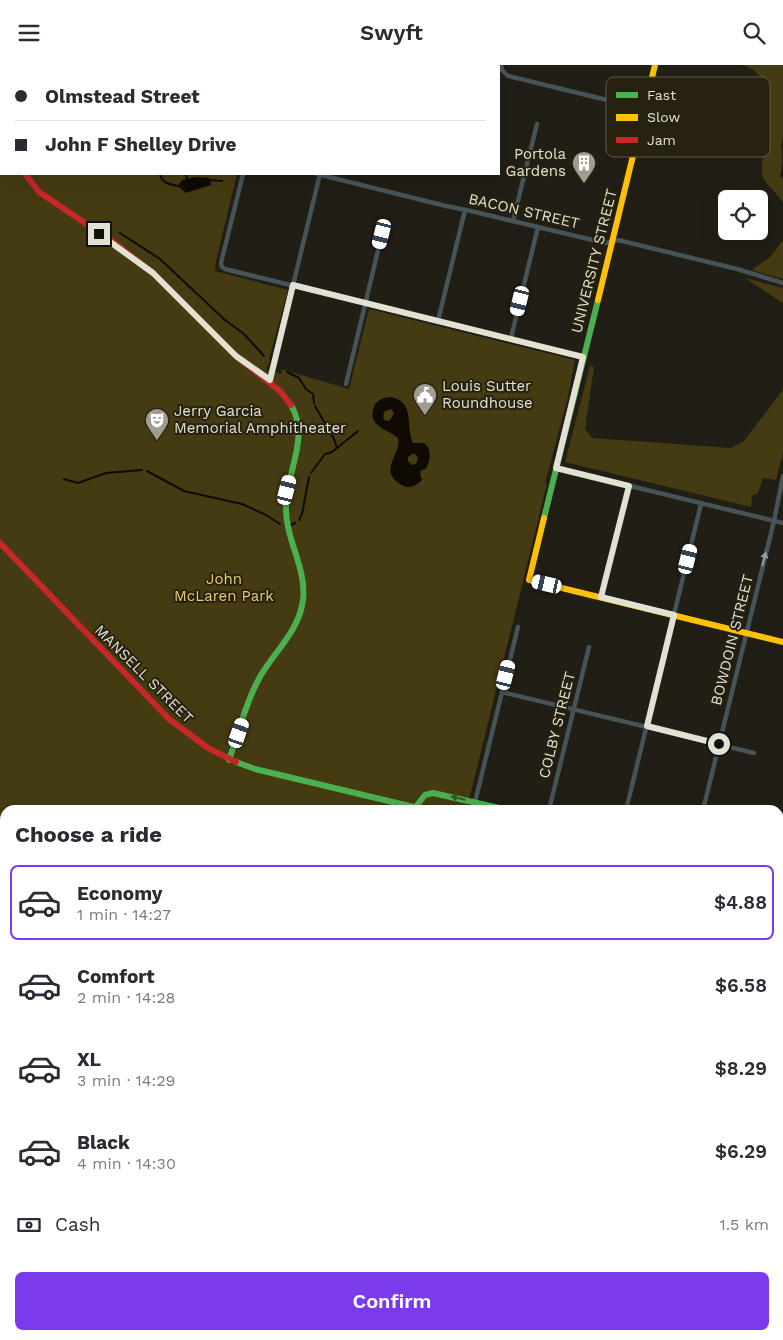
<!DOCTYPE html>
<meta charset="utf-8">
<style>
:root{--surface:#fff;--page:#f7f7f7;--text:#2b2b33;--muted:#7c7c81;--line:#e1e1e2;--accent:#7c3aed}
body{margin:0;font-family:"Work Sans",sans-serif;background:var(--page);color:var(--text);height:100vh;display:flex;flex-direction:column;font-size:19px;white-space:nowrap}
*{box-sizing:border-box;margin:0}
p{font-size:16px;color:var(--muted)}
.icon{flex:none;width:28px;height:28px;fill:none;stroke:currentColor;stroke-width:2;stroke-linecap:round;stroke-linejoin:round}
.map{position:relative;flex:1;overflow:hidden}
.sheet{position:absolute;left:0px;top:740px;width:784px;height:535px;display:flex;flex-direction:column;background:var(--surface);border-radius:15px 15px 0 0;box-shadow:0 5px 20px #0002}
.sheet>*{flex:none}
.top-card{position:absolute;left:0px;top:0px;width:500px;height:110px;box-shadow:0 5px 20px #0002;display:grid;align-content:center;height:110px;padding:0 15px;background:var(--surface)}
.controls{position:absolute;left:718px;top:125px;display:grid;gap:10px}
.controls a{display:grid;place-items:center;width:50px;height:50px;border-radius:8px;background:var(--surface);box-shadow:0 5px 20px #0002;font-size:25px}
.end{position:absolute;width:22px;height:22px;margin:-11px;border:6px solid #e3e0d4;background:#111;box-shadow:0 0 0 2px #111}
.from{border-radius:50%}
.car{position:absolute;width:15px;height:30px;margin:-15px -8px;border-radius:6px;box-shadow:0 0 4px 1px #0007;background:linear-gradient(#fff 24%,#345 0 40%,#fff 0 76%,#345 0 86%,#fff 0)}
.top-card b{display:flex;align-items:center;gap:18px;height:48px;font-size:19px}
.top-card b+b{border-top:1px solid var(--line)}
.top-card i{width:12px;height:12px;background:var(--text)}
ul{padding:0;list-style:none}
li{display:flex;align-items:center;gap:15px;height:75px;margin:0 10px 8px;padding:0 5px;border:2px solid transparent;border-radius:8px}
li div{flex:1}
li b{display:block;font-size:19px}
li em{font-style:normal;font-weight:600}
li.current{border-color:var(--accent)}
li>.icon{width:45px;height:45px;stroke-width:1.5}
h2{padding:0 15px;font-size:22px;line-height:60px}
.pay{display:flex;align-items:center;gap:12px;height:55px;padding:0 15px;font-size:19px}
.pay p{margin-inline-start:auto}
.primary-button{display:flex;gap:10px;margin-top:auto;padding:10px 15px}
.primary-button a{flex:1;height:58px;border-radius:8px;background:var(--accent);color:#fff;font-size:20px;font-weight:600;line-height:58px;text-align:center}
header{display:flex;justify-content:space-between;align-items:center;height:65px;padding:0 15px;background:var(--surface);font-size:22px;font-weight:600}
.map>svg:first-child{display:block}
.green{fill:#453b12}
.water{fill:#0f0a02;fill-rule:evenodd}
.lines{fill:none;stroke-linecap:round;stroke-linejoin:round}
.stream{stroke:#0f0a02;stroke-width:2}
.street{stroke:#455456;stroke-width:4.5}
.fast{stroke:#4caf50;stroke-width:6}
.slow{stroke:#ffc107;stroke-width:6}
.jam{stroke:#c62828;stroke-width:6}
.oneway{fill:#949a95}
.oneway2{fill:#365a29}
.route{stroke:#e3e0d4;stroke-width:6}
.labels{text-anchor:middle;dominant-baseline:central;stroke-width:4;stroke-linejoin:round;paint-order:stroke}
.poi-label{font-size:15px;fill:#e3e0d4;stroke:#27220f;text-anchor:start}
.street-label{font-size:15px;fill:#e3e0d4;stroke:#27220f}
.park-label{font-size:15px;fill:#e7cd73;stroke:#27220f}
.key{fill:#27220f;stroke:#5f5b4a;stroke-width:1}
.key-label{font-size:14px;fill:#e3e0d4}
</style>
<header><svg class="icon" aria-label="menu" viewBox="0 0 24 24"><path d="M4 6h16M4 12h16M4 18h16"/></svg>Swyft<svg class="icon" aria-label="search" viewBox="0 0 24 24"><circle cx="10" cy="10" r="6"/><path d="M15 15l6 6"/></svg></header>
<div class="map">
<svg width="783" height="1275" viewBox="0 0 783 1275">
<rect width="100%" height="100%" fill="#211e15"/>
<g class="green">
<path d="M0,0H188L1,1V109H237L216,196L215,206L288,225L269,294L270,296L266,305L282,309L281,304L349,324L369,244L575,295L567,336L545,418L547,419L468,739L491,745H5V832L0,834Z"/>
<path d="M744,0H783V71L781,81C783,90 782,102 780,112L783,113V137L765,116L762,110C761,88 773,35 765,18C761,10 752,4 744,0Z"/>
<path d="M783,175V214L752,205L770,192Z"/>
<path d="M745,213L783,223V238Z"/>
<path d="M590,301L594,302L585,364L592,373L731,383L744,376L782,326L783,321V387L776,415L763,413L758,428L752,431L751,442L565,397Z"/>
<path d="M0,850C7,859 8,874 0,883Z"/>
<path d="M567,1270H587L590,1275H561Z"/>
</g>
<g class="water">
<path d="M196,112L210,113L211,120L186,128L178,121L182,115Z"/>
<path d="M390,332C416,336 405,361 413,378H424C433,385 430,394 426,404L421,405L420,410L422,415C418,419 414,422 408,422C404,422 400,419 397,417C380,403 402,388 398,373C388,364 366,361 374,342C376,335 383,333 390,332ZM391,344L394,348L390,355L388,356L384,355L383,351L385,346ZM412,389H415L418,393L416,399L412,400L408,396V392Z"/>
</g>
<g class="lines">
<g class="stream">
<path d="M0,65L1,67"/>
<path d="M160,109C162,118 170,120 179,121"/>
<path d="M185,109L188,115"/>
<path d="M210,115L222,116"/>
<path d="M120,168L160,194L225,255L244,269L264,291"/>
<path d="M287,307L299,313L306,324L313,329L314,338"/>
<path d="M315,341L334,374L337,383"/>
<path d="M147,406L184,426L242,439L266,450L280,459"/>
<path d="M311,408L325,389L332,387L358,366"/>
<path d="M64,414L78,418L106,408L142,405"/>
<path d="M299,455L302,449L309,412"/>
<path d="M291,460L295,458"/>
</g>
<g class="street">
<path d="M501,0L502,5L508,11L644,44"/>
<path d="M36,1V0"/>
<path d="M192,1L193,0"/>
<path d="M269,1L270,0"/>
<path d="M346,1L347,0"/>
<path d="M243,109L221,198L222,202L225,204L583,292"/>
<path d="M317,109L446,141L471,146L605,178L618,175L737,204L783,218"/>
<path d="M513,156L537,59"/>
<path d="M438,256L465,145"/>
<path d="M511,273L538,162"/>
<path d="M270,315L320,109"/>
<path d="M346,319L382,169"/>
<path d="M556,403L783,458"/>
<path d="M601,532L629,421"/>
<path d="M502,627L754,688"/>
<path d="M475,737L518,562"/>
<path d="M549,745L589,582"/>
<path d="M626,745L701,439"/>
<path d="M703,745L774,456L783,411"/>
<path d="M779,863L783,859"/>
<path d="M0,906L5,912"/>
<path d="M779,944L783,941"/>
<path d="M0,953L5,949"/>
<path d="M779,1022L783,1018"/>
<path d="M779,1043L783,1048"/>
<path d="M0,1044L5,1040"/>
<path d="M779,1054L783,1051"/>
<path d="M0,1136L5,1132"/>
<path d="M779,1145L783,1152"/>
<path d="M0,1227L5,1223"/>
<path d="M779,1269L783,1275"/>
<path d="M298,1270L302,1275"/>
<path d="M380,1270L384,1275"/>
<path d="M463,1270L467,1275"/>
<path d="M546,1270L549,1275"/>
<path d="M626,1270L629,1275"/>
<path d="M703,1270L706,1275"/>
<path d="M55,1275L61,1270"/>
<path d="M169,1275L175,1270"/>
<path d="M507,1275L513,1270"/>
</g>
<g class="fast">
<path d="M544,453L598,235"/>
<path d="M229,695C239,667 246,636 261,610C276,585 299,566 303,535C307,502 284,473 286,439C287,406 310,372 291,340"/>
<path d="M236,697L255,704L426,745"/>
<path d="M414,744L425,730L433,728L508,745"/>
<path d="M779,811L783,812"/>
<path d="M779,833L783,834"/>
</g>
<g class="slow">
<path d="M598,235L655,0"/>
<path d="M544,453L529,515L783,577"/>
<path d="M0,1070L5,1076"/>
</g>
<g class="jam">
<path d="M25,109L39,127L112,176L153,208L236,291L280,326L291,340"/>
<path d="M0,478L169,654L208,683L236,697"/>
<path d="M0,837L5,836"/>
<path d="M159,1270L163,1275"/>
</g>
</g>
<defs><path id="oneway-solid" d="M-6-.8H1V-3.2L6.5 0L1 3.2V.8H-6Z" transform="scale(1.25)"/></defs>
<use class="oneway" href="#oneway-solid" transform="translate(764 494) rotate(-76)"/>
<use class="oneway2" href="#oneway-solid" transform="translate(458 733) rotate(-166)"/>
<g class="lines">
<path class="route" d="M99,169L153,208L236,291L270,315L293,220L583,292L556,403L629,421L601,532L674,550L647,661L719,679"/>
</g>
<defs>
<g id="building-pin" transform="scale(1.25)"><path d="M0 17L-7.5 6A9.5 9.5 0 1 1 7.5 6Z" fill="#9f9c91" stroke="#27220f"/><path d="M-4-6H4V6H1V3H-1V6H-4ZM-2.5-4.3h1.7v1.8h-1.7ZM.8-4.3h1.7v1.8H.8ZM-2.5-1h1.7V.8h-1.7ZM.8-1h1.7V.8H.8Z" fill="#fff"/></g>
<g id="civic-pin" transform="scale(1.25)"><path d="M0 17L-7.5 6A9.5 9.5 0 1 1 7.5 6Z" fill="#9f9c91" stroke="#27220f"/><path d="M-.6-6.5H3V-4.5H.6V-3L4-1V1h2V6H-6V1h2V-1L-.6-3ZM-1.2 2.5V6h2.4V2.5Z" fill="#fff"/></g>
<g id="theatre-pin" transform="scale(1.25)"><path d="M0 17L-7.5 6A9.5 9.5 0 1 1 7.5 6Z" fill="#9f9c91" stroke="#27220f"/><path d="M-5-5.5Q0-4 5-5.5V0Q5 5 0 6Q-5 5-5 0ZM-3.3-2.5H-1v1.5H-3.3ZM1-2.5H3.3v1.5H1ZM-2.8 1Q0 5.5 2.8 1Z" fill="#fff"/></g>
</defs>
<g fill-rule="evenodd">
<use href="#building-pin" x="584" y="98"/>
<use href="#civic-pin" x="425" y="330"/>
<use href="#theatre-pin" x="157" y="355"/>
</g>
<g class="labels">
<g class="poi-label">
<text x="566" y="89" text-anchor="end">Portola<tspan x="566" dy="17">Gardens</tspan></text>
<text x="442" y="321">Louis Sutter<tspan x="442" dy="17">Roundhouse</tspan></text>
<text x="174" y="346">Jerry Garcia<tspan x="174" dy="17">Memorial Amphitheater</tspan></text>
</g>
<g class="street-label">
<text transform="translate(524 146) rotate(13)">BACON STREET</text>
<text transform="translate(594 196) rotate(-76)">UNIVERSITY STREET</text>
<text transform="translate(732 575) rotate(-76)">BOWDOIN STREET</text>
<text transform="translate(144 609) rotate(45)">MANSELL STREET</text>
<text transform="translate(557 660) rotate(-76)">COLBY STREET</text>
</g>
<g class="park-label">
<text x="224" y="514">John<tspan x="224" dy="17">McLaren Park</tspan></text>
</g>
</g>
<rect x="606" y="12" width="164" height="80" rx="8" class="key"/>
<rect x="616" y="27" width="22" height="6" fill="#4caf50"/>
<rect x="616" y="49" width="22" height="7" fill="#ffc107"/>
<rect x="616" y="72" width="22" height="6" fill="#c62828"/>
<g class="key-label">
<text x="647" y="35">Fast</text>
<text x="647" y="57">Slow</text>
<text x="647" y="80">Jam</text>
</g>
</svg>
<div class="controls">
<a><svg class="icon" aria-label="locate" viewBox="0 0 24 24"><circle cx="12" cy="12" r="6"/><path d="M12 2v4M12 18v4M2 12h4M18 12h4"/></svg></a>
</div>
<i class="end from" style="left:719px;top:679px"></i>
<i class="end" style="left:99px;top:169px"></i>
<i class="car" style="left:382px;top:169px;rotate:194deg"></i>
<i class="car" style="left:520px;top:236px;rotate:194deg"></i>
<i class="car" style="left:287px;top:425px;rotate:14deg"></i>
<i class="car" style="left:688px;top:494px;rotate:14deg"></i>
<i class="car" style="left:547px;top:519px;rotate:283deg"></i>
<i class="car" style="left:506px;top:610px;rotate:14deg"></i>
<i class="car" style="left:239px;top:668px;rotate:19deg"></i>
<div class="top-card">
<b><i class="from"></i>Olmstead Street</b>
<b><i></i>John F Shelley Drive</b>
</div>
<section class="sheet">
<h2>Choose a ride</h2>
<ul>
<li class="current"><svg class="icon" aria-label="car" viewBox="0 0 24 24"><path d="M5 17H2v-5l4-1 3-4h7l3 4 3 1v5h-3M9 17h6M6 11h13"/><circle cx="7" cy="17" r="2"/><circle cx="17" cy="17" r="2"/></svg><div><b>Economy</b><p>1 min · 14:27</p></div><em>$4.88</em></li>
<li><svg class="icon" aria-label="car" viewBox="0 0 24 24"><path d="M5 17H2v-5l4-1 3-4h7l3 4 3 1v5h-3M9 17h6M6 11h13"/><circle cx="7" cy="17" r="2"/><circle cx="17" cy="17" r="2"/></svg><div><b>Comfort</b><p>2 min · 14:28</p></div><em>$6.58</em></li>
<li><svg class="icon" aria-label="car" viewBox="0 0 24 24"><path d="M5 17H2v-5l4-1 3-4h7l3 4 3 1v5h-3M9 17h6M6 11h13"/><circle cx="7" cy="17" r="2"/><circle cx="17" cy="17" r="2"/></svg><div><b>XL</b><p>3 min · 14:29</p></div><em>$8.29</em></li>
<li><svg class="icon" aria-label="car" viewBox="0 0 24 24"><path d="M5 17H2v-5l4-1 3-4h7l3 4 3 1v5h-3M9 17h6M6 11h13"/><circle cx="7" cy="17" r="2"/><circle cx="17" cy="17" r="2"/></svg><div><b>Black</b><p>4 min · 14:30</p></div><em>$6.29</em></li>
</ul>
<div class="pay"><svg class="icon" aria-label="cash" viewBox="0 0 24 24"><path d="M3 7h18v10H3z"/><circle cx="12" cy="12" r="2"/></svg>Cash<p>1.5 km</p></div>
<div class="primary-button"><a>Confirm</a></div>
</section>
</div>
